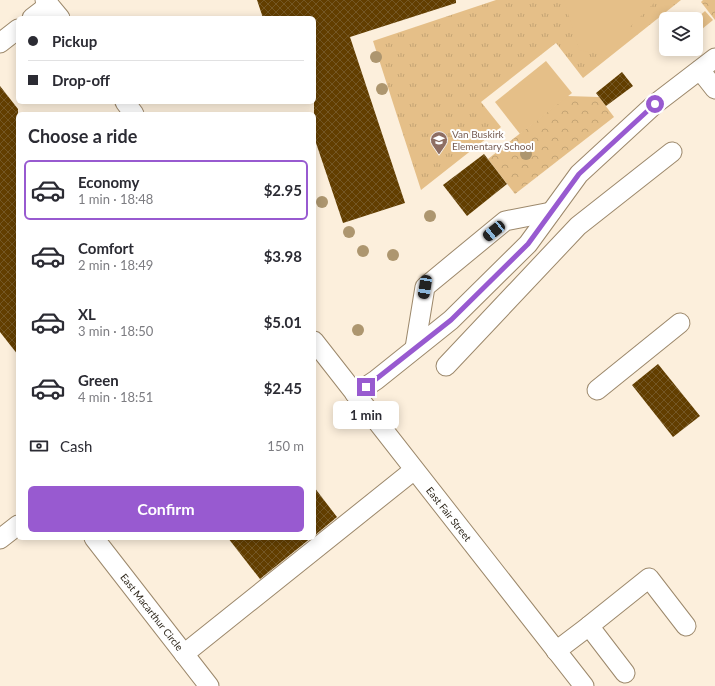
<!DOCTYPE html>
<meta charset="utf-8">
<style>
:root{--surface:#fff;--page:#f7f7f7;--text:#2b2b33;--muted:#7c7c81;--line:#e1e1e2;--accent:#985ad0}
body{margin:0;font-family:Lato,sans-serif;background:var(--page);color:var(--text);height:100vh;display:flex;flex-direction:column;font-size:15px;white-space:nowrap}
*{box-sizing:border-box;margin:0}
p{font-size:13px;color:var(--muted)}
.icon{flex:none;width:22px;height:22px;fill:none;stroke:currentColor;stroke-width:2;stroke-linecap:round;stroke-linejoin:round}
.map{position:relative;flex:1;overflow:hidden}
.side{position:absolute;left:16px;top:112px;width:300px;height:428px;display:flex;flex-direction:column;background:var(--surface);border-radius:6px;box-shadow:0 2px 10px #0003}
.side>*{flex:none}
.banner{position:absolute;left:16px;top:16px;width:300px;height:88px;border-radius:6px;box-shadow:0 2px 10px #0003;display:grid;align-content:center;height:88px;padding:0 12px;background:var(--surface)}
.fabs{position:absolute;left:659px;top:12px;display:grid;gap:8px}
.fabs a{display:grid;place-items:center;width:44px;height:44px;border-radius:6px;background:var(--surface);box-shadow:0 2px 10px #0003;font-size:20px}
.end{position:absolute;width:18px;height:18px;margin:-9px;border:5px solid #985ad0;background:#fff;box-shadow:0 0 0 2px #fff}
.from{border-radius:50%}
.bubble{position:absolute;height:28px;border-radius:6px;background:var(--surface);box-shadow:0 2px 10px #0003;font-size:13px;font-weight:700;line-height:28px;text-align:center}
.car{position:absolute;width:12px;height:24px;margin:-12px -6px;border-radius:5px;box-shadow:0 0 3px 1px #0007;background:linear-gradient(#222 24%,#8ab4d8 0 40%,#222 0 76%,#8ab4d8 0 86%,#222 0)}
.banner b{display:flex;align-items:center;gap:14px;height:38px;font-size:15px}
.banner b+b{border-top:1px solid var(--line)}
.banner i{width:10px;height:10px;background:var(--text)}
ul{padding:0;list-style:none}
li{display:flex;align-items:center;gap:12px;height:60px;margin:0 8px 6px;padding:0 4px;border:2px solid transparent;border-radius:6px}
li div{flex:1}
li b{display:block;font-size:15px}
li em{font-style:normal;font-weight:700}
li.current{border-color:var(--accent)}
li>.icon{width:36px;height:36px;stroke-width:1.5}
h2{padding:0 12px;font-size:18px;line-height:48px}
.pay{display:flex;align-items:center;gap:10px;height:44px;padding:0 12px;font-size:15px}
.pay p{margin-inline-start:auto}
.primary-button{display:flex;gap:8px;margin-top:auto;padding:8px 12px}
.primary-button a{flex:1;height:46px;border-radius:6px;background:var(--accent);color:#fff;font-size:16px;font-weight:700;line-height:46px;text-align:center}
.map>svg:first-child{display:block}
.grass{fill:url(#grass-tufts)}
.park{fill:url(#park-crowns)}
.garden{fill:#e5bf88}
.building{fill:url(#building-cross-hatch)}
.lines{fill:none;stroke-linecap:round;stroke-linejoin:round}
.minor-casing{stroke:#9c886b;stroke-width:21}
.minor{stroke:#fff;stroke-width:19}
.tree{fill:#ad966f}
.route{stroke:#985ad0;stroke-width:5}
.labels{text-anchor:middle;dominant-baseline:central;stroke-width:4;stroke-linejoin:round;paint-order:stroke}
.education-label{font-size:10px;fill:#785e54;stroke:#fff;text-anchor:start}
.street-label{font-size:10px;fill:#261f13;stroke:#fff}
</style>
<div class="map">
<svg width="715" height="686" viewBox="0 0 715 686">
<defs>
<pattern id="grass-tufts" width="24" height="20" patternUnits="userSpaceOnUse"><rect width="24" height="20" fill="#e5bf88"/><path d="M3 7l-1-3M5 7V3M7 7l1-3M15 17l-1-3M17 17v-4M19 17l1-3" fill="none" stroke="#c4a474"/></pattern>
<pattern id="park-crowns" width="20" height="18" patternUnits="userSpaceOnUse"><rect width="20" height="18" fill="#e5bf88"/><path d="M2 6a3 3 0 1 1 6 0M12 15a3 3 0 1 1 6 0" fill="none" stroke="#c4a474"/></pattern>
<pattern id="building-cross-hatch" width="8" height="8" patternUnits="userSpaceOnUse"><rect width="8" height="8" fill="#623e00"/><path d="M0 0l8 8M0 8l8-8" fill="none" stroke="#745725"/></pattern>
</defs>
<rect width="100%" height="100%" fill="#fcefdc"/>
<path class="grass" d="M496,0H681L583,78L556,43L481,102L501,127L421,190L373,41Z"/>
<g class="park">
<path d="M703,0H715V20L701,2Z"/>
<path d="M567,96L599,97L614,117L515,194L488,159Z"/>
</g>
<g class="garden">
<path d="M564,0H657L602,55L579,50Z"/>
<path d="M705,11L713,20L696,34V19Z"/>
<path d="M546,61L572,93L520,134L495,102Z"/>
</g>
<g class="building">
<path d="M257,0H456V3L350,37L405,203L343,223L314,137V18H263Z"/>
<path d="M622,72L633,86L606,106L596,93Z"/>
<path d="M0,86L18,109V355L0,332Z"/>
<path d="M484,154L507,184L467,216L443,185Z"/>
<path d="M658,364L700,416L673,437L632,385Z"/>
<path d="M314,487L337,517L314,536Z"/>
<path d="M228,538H311L260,579Z"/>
</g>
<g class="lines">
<g class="minor-casing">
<g id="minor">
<path d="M45,0L60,18"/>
<path d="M32,18L49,5"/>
<path d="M0,43L18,29"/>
<path d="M700,70L715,89"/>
<path d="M125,102L134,114"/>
<path d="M314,341L584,686"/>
<path d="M415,348L425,287L505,221L551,212"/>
<path d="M446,366L578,226L672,152"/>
<path d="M597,390L680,323"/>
<path d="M355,394L376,380L451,320L528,244L579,174L655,104L715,58"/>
<path d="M94,538L209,686"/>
<path d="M0,539L18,525"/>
<path d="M556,651L589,626"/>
<path d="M184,654L414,470"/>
<path d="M625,673L589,626L649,578L686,626"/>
</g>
</g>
<use href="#minor" class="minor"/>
</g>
<g class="tree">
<circle cx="376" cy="57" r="6"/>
<circle cx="382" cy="89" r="6"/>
<circle cx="526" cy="154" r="6"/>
<circle cx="322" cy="202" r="6"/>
<circle cx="430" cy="216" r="6"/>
<circle cx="349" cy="232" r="6"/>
<circle cx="363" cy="251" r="6"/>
<circle cx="393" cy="255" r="6"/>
<circle cx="358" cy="330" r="6"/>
</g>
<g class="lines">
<path class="route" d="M366,387L451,320L528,244L579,174L655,104"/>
</g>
<defs>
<g id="school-pin" transform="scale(0.9)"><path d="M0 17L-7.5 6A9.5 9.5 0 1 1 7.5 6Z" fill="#8d6e63" stroke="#fff"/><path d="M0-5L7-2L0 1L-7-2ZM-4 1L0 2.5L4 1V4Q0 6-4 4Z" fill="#fff"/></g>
</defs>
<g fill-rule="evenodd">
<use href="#school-pin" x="439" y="140"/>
</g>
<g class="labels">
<g class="education-label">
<text x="452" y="134">Van Buskirk<tspan x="452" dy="12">Elementary School</tspan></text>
</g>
<g class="street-label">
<text transform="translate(449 514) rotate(52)">East Fair Street</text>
<text transform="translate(152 612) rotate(52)">East Macarthur Circle</text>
</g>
</g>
</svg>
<div class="fabs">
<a><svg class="icon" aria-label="layers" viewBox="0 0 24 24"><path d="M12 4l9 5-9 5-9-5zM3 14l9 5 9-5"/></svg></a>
</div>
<i class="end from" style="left:655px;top:104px"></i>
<i class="end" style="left:366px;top:387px"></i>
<div class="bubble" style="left:333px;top:401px;width:66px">1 min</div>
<i class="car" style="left:494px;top:231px;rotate:231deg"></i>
<i class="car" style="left:425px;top:287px;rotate:189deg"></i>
<div class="banner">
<b><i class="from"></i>Pickup</b>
<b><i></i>Drop-off</b>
</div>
<section class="side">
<h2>Choose a ride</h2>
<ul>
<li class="current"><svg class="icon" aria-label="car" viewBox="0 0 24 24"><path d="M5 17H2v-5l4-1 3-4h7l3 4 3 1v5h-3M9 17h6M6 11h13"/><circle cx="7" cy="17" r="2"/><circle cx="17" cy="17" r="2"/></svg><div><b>Economy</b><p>1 min · 18:48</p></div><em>$2.95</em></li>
<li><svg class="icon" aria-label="car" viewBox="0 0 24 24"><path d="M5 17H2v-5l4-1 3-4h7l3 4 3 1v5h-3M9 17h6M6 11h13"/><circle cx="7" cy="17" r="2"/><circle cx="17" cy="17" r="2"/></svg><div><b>Comfort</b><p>2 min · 18:49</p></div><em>$3.98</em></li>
<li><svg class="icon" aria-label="car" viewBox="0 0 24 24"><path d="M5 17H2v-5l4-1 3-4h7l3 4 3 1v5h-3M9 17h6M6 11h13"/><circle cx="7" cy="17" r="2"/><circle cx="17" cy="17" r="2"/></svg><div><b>XL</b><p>3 min · 18:50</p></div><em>$5.01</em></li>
<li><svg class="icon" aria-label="car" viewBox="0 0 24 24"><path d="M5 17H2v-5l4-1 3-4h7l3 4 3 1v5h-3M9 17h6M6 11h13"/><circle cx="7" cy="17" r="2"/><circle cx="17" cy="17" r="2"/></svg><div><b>Green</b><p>4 min · 18:51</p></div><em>$2.45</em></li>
</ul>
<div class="pay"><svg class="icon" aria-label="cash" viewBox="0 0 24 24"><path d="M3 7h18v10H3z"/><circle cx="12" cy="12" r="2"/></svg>Cash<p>150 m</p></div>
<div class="primary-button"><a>Confirm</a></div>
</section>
</div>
